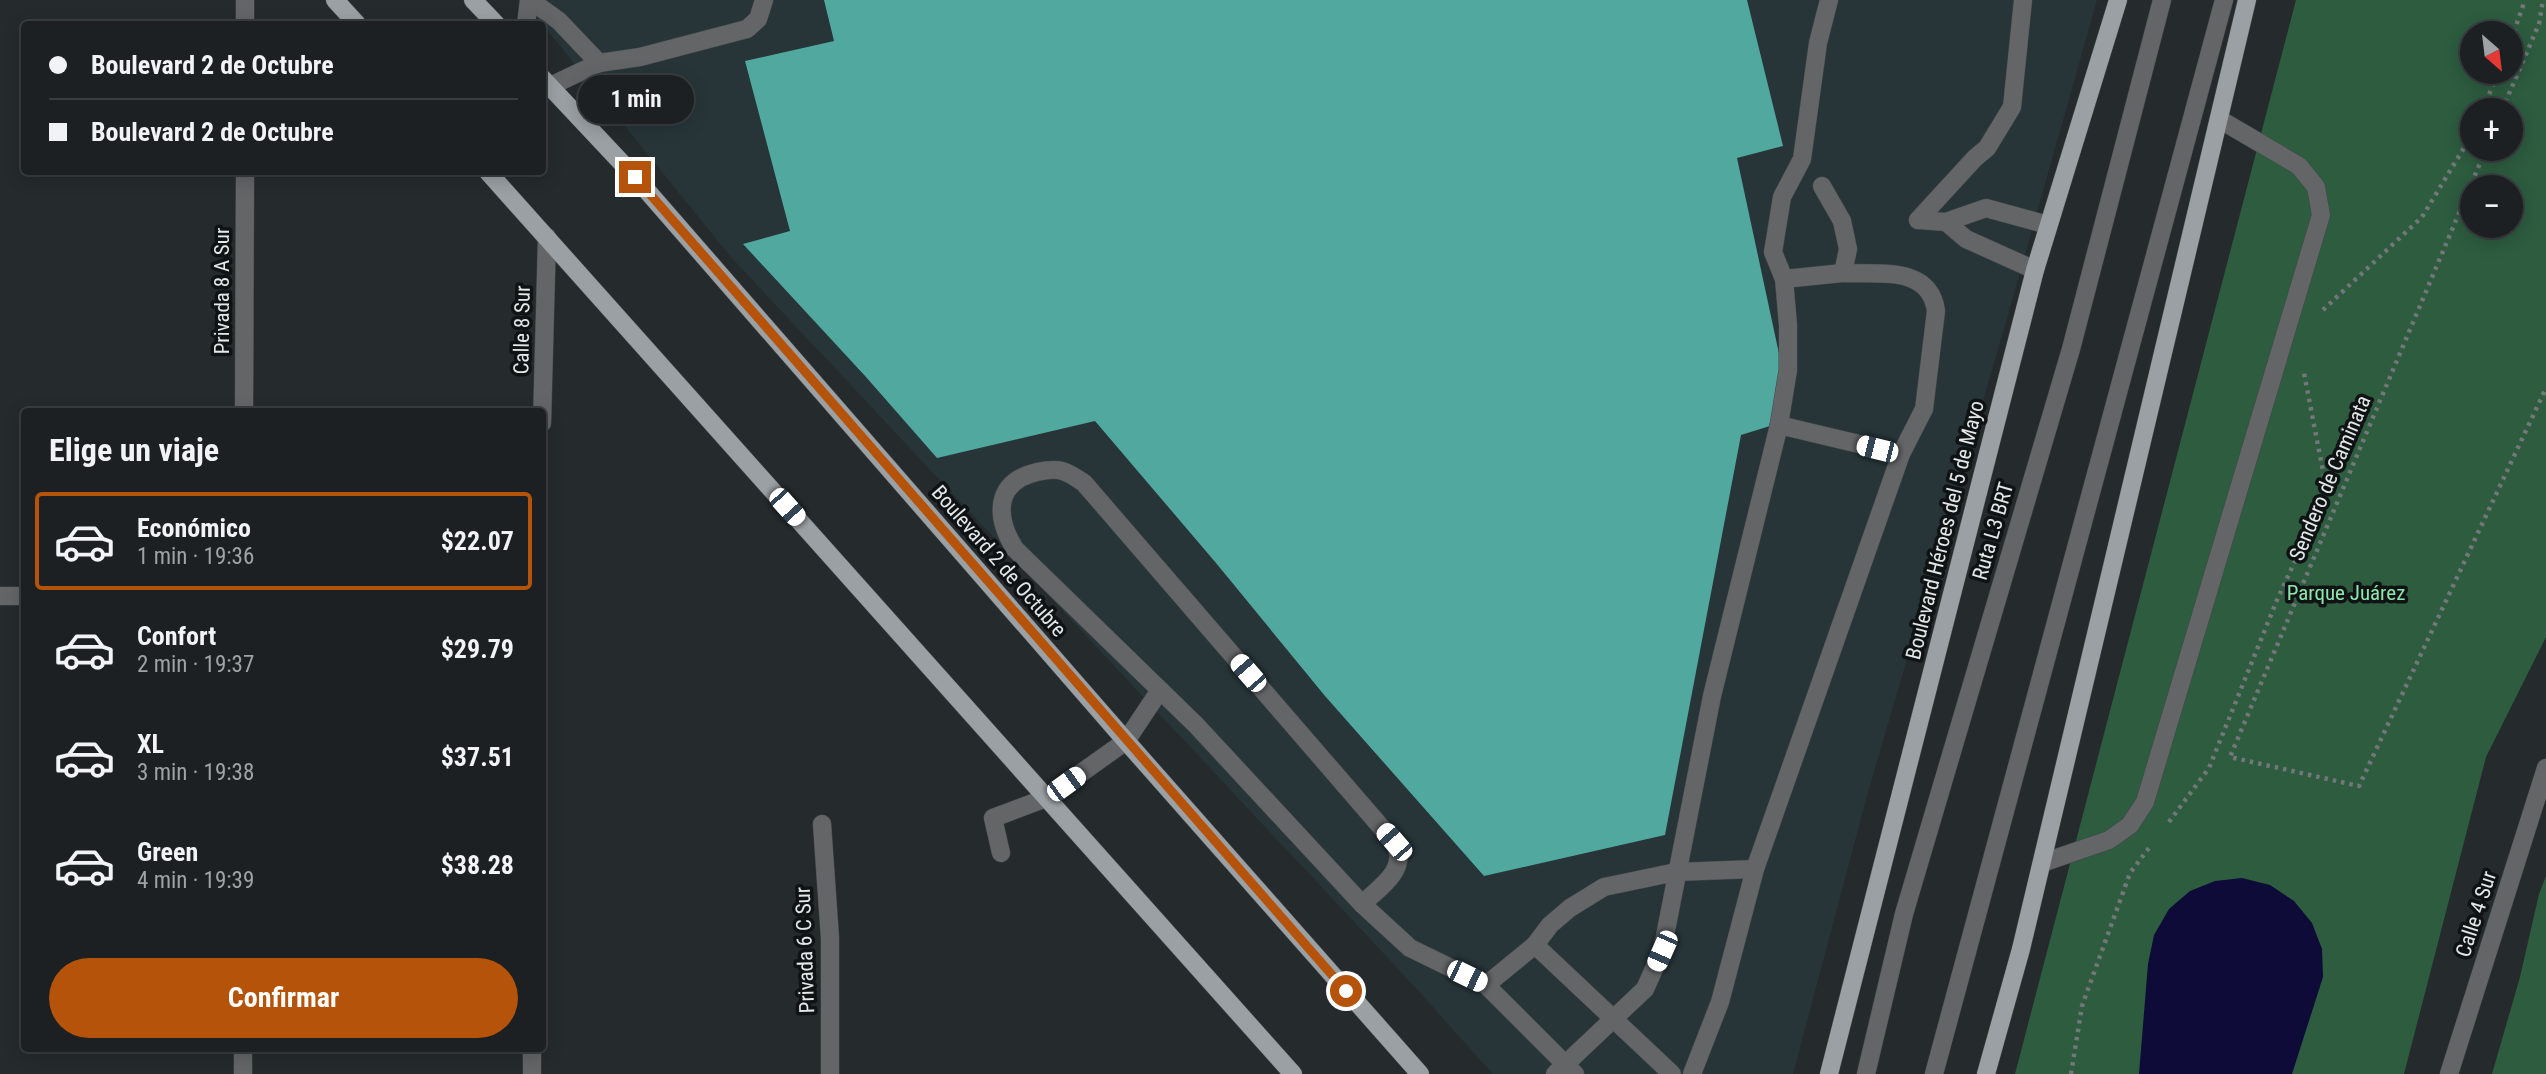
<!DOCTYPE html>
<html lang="es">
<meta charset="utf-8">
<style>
:root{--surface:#1c2022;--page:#292d2f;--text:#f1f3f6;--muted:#a0a3a5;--line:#3a3e40;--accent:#b45309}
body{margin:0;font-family:"Roboto Condensed",sans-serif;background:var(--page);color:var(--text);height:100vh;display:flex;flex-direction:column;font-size:26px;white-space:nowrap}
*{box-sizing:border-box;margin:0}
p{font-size:23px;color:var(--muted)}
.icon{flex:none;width:38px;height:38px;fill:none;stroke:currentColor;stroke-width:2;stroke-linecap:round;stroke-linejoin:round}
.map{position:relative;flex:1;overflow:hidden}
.drawer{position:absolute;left:21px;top:408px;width:525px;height:644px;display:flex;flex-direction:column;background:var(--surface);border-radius:7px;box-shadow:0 4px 18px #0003,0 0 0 2px var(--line)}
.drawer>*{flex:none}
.banner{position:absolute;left:21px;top:21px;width:525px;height:154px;border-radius:7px;box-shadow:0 4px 18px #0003,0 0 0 2px var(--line);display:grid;align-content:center;height:154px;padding:0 28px;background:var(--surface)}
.needle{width:46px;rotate:152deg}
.buttons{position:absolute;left:2460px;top:21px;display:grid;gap:14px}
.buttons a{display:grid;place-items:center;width:63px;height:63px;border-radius:50%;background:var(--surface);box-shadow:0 4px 18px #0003,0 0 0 2px var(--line);font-size:35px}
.end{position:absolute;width:32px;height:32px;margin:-16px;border:9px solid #b45309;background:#fff;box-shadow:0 0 0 4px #fff}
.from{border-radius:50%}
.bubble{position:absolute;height:49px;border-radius:24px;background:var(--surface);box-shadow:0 4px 18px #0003,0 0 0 2px var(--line);font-size:23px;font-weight:700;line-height:49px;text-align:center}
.car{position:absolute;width:21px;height:42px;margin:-21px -10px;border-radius:9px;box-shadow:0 0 5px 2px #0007;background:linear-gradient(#fff 24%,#345 0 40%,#fff 0 76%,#345 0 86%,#fff 0)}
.banner b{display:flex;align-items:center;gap:24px;height:66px;font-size:26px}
.banner b+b{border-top:2px solid var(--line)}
.banner i{width:18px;height:18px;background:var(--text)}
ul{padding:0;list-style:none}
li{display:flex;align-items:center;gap:21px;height:98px;margin:0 14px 10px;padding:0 14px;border:4px solid transparent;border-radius:7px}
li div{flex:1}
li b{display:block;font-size:26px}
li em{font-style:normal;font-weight:700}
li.active{border-color:var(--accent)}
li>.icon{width:63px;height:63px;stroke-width:1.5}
h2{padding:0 28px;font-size:32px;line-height:84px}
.primary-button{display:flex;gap:14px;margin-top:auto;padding:14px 28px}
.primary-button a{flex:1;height:80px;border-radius:42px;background:var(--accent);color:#fff;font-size:28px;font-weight:700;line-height:80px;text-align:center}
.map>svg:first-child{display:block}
.built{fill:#273539}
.green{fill:#2d5c3f;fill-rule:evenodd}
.water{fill:#0e0b39}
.building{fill:#51a89e}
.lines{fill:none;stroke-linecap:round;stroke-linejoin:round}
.service-casing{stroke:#43494b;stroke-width:19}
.minor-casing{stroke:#43494b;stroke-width:19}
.primary-casing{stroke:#43494b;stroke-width:19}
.path{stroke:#727779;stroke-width:4.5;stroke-dasharray:3.5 5;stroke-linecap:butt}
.service{stroke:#636567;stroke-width:18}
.minor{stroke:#636567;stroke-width:18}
.primary{stroke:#9ba0a4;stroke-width:18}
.route{stroke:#b45309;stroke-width:9}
.labels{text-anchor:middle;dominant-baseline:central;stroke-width:7;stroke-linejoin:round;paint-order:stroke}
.street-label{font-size:21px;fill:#e3e8e9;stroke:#101314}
.park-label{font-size:21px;fill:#8ee6ae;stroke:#101314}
</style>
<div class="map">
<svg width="2546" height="1074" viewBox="0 0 2546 1074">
<rect width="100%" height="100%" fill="#252b2d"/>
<path class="built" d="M523,0H2097L2008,315L1868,792L1793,1074H1493L1404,975L730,256Z"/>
<g class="green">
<path d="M2296,0H2546V637L2486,757L2404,1074H2015ZM2473,33H2511V72H2473ZM2473,110H2511V149H2473ZM2473,187H2511V226H2473Z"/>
<path d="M2546,876V1074H2492L2520,977L2539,894Z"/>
</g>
<path class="water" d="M2242,878L2270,885L2294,901L2312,923L2322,949L2323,977L2292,1074H2139L2148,964L2154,935L2169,909L2190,891L2215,881Z"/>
<path class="building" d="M824,0H1747L1783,146L1737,158L1781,363L1770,426L1741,435L1665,835L1484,876L1325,696L1216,563L1095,421L937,458L866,377L743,244L790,231L745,61L834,41Z"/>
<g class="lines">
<g class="service-casing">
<g id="service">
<path d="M530,0L559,21L599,63L640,57L747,29L758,19L764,0"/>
<path d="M526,24L529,0"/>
<path d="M542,90L599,63"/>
<path d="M1918,220L1975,158L1987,148L2012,107L2023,0"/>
<path d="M1918,220L1946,222L1986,208L2048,225"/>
<path d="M1946,222L1966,239L2035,270"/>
<path d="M1784,279L1843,273"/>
<path d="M1779,425L1901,454"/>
<path d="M1001,853L993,818L1046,798L1126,741L1160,690"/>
<path d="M2042,863L2109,840L2130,825L2145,802L2321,215L2316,187L2299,166L2219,119"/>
<path d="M1362,904C1379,888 1410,869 1394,842L1084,483C1078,479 1071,474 1065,472C1057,468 1046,470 1037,472C994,482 995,517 1015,549L1196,725L1362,904L1410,948L1486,985"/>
<path d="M1535,945L1486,985L1575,1074"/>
<path d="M1555,1074L1645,989L1662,951L1712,696L1779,425L1788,370V325L1784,279L1773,252L1782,197L1802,159L1818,43L1829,0"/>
<path d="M1672,1074L1535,945L1550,925L1570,908L1604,887L1676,872L1755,869"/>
<path d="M1692,1074L1720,1002L1755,869L1901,454L1924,409L1936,311C1930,265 1879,275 1843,273L1848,249L1842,221L1822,186"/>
<path d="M1866,1074L1904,914L2071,349L2162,0"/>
<path d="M1934,1074L2224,0"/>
</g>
</g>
<g class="minor-casing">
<g id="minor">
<path d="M245,24V0"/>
<path d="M244,411L245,172"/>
<path d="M542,423L547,237"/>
<path d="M0,596H24"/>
<path d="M822,824L830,938V1074"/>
<path d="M243,1048V1074"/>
<path d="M532,1074V1048"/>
<path d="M2449,1074L2546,768"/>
</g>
</g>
<g class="primary-casing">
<g id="primary">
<path d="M335,0L357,24"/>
<path d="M473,0L496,24"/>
<path d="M542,78L635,177L1126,741L1420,1074"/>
<path d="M488,172L1293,1074"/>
<path d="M1829,1074L2035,270L2118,0"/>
<path d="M1986,1074L2021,949L2247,0"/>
</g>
</g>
<g class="path">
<path d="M2511,40L2525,0"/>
<path d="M2483,110L2498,72"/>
<path d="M2502,110L2539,24L2543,0"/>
<path d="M2486,149L2230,757L2359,786L2546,388"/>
<path d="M2323,310L2422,217L2473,133"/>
<path d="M2169,822L2209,768L2277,600L2327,492L2304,373"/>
<path d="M2071,1074L2082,1006L2130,873L2149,848"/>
</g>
<use href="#service" class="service"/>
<use href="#minor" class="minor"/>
<use href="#primary" class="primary"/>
</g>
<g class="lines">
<path class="route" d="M635,177L1346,991"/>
</g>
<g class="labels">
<g class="street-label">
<text transform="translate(222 291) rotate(-90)">Privada 8 A Sur</text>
<text transform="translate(522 330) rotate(-89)">Calle 8 Sur</text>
<text transform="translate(2330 478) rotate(-67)">Sendero de Caminata</text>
<text transform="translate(1945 530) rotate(-76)">Boulevard Héroes del 5 de Mayo</text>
<text transform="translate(1993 531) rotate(-74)">Ruta L3 BRT</text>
<text transform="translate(999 561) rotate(49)">Boulevard 2 de Octubre</text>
<text transform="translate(2476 914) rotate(-72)">Calle 4 Sur</text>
<text transform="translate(805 950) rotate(-92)">Privada 6 C Sur</text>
</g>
<g class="park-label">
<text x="2346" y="593">Parque Juárez</text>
</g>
</g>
</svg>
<div class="buttons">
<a><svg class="needle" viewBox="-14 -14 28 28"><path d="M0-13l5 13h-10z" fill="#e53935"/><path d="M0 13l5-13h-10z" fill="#a0a3a5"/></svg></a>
<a>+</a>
<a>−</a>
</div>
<i class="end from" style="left:1346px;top:991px"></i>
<i class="end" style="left:635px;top:177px"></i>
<div class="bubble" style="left:578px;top:75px;width:116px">1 min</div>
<i class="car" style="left:1877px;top:449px;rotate:284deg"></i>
<i class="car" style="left:787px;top:507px;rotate:138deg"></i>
<i class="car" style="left:1248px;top:673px;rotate:319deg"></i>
<i class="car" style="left:1066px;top:784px;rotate:54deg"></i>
<i class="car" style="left:1394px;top:842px;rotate:319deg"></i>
<i class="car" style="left:1662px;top:951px;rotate:204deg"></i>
<i class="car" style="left:1467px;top:976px;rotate:116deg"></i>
<div class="banner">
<b><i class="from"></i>Boulevard 2 de Octubre</b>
<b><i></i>Boulevard 2 de Octubre</b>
</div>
<section class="drawer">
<h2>Elige un viaje</h2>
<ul>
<li class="active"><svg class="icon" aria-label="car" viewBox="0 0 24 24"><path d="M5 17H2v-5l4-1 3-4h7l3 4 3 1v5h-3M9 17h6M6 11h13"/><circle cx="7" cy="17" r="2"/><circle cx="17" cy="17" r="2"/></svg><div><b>Económico</b><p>1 min · 19:36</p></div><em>$22.07</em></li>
<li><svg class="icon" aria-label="car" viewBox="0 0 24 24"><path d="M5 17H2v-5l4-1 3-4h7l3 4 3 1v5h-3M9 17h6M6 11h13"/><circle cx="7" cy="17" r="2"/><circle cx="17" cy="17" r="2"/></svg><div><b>Confort</b><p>2 min · 19:37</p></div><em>$29.79</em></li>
<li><svg class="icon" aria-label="car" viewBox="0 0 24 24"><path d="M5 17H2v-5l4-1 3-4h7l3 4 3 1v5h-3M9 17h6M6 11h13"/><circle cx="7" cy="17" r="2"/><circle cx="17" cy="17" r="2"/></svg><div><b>XL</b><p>3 min · 19:38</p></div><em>$37.51</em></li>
<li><svg class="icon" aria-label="car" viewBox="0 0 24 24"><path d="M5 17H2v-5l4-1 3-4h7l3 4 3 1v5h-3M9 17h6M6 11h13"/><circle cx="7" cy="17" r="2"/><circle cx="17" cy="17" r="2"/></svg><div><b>Green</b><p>4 min · 19:39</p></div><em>$38.28</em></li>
</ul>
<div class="primary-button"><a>Confirmar</a></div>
</section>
</div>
